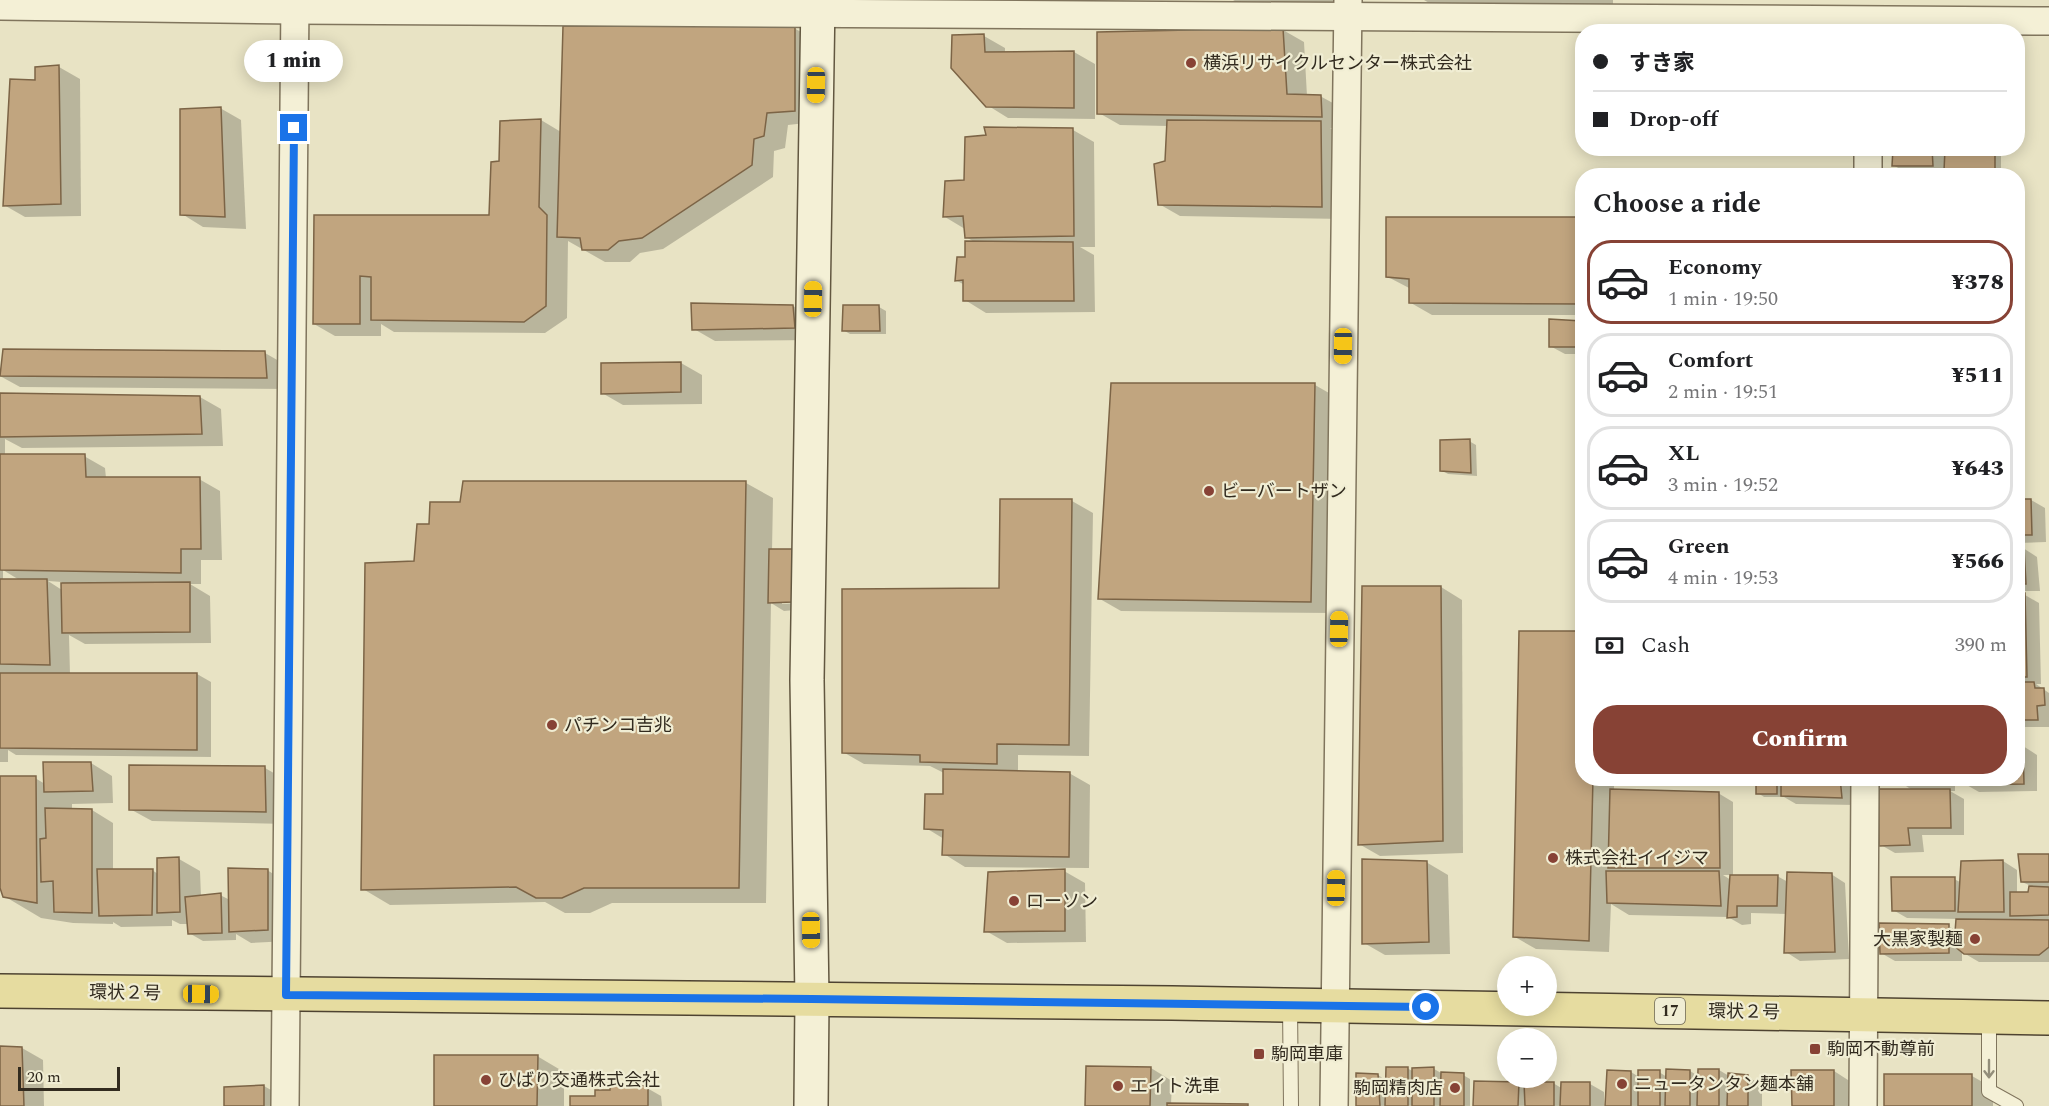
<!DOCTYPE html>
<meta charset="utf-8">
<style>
:root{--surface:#fff;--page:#f2f2f2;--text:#202124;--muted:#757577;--line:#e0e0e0;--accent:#874235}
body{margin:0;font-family:Spectral,"Noto Sans JP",serif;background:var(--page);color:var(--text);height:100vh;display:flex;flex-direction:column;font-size:22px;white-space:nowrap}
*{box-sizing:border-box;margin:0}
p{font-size:20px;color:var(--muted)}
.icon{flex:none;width:33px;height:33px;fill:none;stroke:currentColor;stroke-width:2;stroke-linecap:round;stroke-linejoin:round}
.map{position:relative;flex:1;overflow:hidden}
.panel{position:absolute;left:1575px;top:168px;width:450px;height:618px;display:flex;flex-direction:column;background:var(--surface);border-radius:24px;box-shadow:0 3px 15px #0003}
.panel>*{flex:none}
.guide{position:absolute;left:1575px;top:24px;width:450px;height:132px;border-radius:24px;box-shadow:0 3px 15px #0003;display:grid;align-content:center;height:132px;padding:0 18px;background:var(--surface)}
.fabs{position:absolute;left:1497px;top:956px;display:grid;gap:12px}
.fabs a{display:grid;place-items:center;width:60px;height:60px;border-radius:50%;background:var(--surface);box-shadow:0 3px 15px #0003;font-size:30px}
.scale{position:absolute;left:18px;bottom:15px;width:102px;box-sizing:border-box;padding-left:6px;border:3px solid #322b1f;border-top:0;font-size:16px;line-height:21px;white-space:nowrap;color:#322b1f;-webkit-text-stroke:4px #f0edd3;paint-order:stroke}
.end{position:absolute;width:27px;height:27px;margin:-14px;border:8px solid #1a73e8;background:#fff;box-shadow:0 0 0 3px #fff}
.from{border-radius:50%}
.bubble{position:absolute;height:42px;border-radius:21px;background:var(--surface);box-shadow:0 3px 15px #0003;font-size:20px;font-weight:800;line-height:42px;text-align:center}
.car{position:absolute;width:18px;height:36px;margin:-18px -9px;border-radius:8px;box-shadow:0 0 4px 2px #0007;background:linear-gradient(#f5c518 24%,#345 0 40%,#f5c518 0 76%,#345 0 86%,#f5c518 0)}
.guide b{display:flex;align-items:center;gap:21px;height:57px;font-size:22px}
.guide b+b{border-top:2px solid var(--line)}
.guide i{width:15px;height:15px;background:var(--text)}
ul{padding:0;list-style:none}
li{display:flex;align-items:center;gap:18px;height:84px;margin:0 12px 9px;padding:0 6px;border:3px solid var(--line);border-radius:24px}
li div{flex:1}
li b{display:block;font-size:22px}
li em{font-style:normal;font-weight:800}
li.selected{border-color:var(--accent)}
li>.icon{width:54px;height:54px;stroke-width:1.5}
h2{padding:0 18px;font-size:27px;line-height:72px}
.pay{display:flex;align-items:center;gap:15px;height:66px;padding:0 18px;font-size:22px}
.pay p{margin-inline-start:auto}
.cta{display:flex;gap:12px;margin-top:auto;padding:12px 18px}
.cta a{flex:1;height:69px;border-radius:24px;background:var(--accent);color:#fff;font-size:24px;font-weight:800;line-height:69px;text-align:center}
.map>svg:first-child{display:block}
.shadow{fill:#0003;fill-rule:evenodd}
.building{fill:#c1a57f;stroke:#7c6446;stroke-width:1.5}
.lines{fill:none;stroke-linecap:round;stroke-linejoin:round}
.lane-casing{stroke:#80755d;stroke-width:16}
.street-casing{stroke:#80755d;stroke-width:30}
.secondary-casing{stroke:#625740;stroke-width:36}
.primary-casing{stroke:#4e4331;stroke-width:36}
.lane{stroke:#f4f0d6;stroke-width:14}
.street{stroke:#f4f0d6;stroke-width:27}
.secondary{stroke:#f4f0d6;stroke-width:33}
.primary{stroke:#e6dca0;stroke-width:33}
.oneway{stroke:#938e7a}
.route{stroke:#1a73e8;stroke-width:8}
.poi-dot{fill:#874235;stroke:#f0edd3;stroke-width:2}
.labels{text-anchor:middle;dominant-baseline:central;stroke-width:4.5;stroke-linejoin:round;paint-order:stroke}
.shield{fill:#f0edd3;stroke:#6b6555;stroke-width:1.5}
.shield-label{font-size:16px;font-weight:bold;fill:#322b1f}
.poi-label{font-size:18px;fill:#322b1f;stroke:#f0edd3;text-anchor:start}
.street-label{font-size:18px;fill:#322b1f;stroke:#f0edd3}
</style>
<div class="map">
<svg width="2049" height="1106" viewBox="0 0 2049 1106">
<rect width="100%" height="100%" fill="#e8e3c4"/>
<g class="shadow">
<path d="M1233,0H1347V5L1240,4Z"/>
<path d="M1424,0H1613V4H1431Z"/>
<path d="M794,28L815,40V122L788,125L785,148L774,151L773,177L663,249L640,253L630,262H605L568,241L567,318L545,333L394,332L381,324V336H335L314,324L315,216H491L501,162L541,120L561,132Z"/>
<path d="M1283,30L1304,42L1307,96H1320L1342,108V128H1330L1342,134L1343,219L1180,216L1159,204L1167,162L1168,126L1120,125L1099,113Z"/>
<path d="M984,36L1005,48V53L1074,52L1095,64V119L1008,118L987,105L953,37Z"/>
<path d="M59,67L80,79L81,216L25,217L4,205L36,82Z"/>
<path d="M220,108L241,120L246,229L203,227L182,214Z"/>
<path d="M1073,130L1094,142L1095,247H1080L1094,255L1095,312L986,313L965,300V285L957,281L966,259L976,243L966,237L965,229L945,217L965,181Z"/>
<path d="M1906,148H1945V150H1955L1951,148H1991L2001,154V174H1952L1947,171V173H1907L1893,165ZM1934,151H1946V157Z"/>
<path d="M1388,218L1582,219V315H1432L1411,303V289L1388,277Z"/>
<path d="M793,306L814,318L816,340L715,341L694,329Z"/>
<path d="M879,307L886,311V334H850L843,330Z"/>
<path d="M1550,321L1582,322V354H1565L1550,346Z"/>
<path d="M4,351L265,353L286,365L288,389L20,387L0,376Z"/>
<path d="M681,363L702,375V404L623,405L602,393Z"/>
<path d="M1315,385L1336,397L1331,613L1121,611L1100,599Z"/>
<path d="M0,394L200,397L221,409L223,446L22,448L5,439V456H84L105,468L106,478L199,479L220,491L222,560H201V584H190L210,596L211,643L85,644L69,635L70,674H197L211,682V757L16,755L8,750V762H0ZM3,570L21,581H3ZM48,581L62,582V590Z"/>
<path d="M1469,441L1476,445L1477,476L1448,474L1441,470Z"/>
<path d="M746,483L773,498L772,551L806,609L784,611L771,603L766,903H612L590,913H565L545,902L390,905L363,889L415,562L430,526L462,503ZM782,601L800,603L782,604Z"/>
<path d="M2031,500L2045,508L2046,542L2018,543V501Z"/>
<path d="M1072,501L1093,513L1089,756L1018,755V772L1069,773L1090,785L1089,868L965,867L944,854V839L926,828L944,796V773L930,766L864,764L843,752L1001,589Z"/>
<path d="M2018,548H2023L2037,557L2040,591H2018Z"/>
<path d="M1441,587L1462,600L1463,853L1380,856L1359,844Z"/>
<path d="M2018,595H2025L2039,603L2041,684H2036L2049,693V727H2018Z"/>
<path d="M1582,632V778H1614V791L1718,793L1733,802V877L1777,876L1788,882L1831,874L1845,883L1849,959L1800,961L1786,952L1787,914L1751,913V924L1742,925L1728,917L1629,915L1611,904L1609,952L1536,949L1515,937L1521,633ZM1723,875H1731V880Z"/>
<path d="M2018,746H2023L2037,755V791L1979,792L1965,784V781H1955V791H1950L1964,799V835H1922L1924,852L1895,853L1881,845L1912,790L1894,778H2018Z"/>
<path d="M91,763L112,776L113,803L72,804V810H92L113,823V871L152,870L158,874V860L179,859L200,871L201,897L220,895L230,900L267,870L288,883L289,941L251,943L236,934V940L203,941L189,933V924H180L172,920V926L121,927L113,922V924L73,923L41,918L4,896L0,887V777L35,778L45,784Z"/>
<path d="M130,766L265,768L286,780L287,824L152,821L130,809Z"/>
<path d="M1757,778H1841L1854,786L1855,805L1796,804L1784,797H1764L1758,793Z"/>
<path d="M2049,856V962H1979L1962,952V961H1895L1881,953L1948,926L1957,931L1958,919L1907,918L1893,910L1954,879L1962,883L2003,861L2017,870V894H2029L2031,886L2022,882Z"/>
<path d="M1426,862L1448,875L1450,954L1385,955L1364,943Z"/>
<path d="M1064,871L1085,883L1086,942L1007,943L986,931Z"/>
<path d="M0,1048H22L43,1060L44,1106H0Z"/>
<path d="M537,1056L564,1072V1106H435Z"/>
<path d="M1151,1068L1172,1081L1171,1105L1249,1106H1087Z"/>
<path d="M1407,1068L1414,1072L1434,1069L1443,1074L1463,1075L1470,1079V1106H1358L1378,1075L1387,1081Z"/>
<path d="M1719,1070L1729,1076L1748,1077L1762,1085V1106H1607L1631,1072L1639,1077L1659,1072L1667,1077L1690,1071L1700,1077Z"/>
<path d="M1834,1071L1848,1080V1106H1794Z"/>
<path d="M1972,1076L1993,1088V1106H1885Z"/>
<path d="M1553,1083L1563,1089L1590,1084L1604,1092V1106H1474L1518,1084L1525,1088Z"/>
<path d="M264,1086L278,1094V1106H226Z"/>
<path d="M647,1088L661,1096L662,1106H571Z"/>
</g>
<g class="building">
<path d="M563,26H795V111L767,113L764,136L754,139L752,165L642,238L619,241L608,250H582L580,238L557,237Z"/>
<path d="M1283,28L1287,94L1321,95L1322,117L1097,114V32Z"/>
<path d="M984,34L985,52L1074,51V108L986,107L951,68L952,35Z"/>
<path d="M59,65L61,204L3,206L10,79L35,80V67Z"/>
<path d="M221,107L225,217L180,215V109Z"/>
<path d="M541,119L539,207L547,215L546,306L524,322L371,320V277L360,276V324H313L314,215H489L491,162L499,161L500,121Z"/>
<path d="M1167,120L1321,121L1322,207L1158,205L1154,164L1165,161Z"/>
<path d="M984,127L1073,128L1074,236L965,238L963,216L943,217L945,181L964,180L965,137L986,135Z"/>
<path d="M1893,148H1932L1933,166H1892Z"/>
<path d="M1945,149H1995V170L1944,171Z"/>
<path d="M1386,217H1582V304L1409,303V279L1386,277Z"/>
<path d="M965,241L1073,242L1074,301H963V280L955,281L957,257H965Z"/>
<path d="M691,303L793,305L795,328L692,330Z"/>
<path d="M843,305H879L880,331H842Z"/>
<path d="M1549,319L1582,321V347H1549Z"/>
<path d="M3,349L265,351L267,378L0,376Z"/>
<path d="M681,362V392L601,394V363Z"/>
<path d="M1111,383H1315L1311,602L1098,599Z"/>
<path d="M0,393L200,396L202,434L0,437Z"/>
<path d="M1470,439L1471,473L1440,471V440Z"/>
<path d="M0,454H85L86,477H200L201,549H181V573L0,570Z"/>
<path d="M463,481H746L739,888H584L562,898H536L516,887L361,890L365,563L414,561L417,524H429L430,502H460Z"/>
<path d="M1000,499H1072L1069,745L997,744V764L920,762V755L842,753V589L999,588Z"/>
<path d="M2018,499H2031L2032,535H2018Z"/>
<path d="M2018,547H2024L2026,584H2018Z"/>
<path d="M769,549H794L792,602L768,603Z"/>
<path d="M0,579H47L50,665L0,664Z"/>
<path d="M190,582V632L62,633L61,583Z"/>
<path d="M1362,586H1441L1443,841L1358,845Z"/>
<path d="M2025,593L2027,677H2018V594Z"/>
<path d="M1519,631H1582V778H1593L1589,941L1513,937Z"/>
<path d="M0,673H197V750L0,748Z"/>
<path d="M2018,682H2034L2035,688H2044L2045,705L2037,706L2038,720H2018Z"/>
<path d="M2018,745H2023L2024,784L1963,785V778H2018Z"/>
<path d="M43,762H91L93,791L44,792Z"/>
<path d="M129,765L265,766L266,812L129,810Z"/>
<path d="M943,769L1070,772L1069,857L942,855L943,830L924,829L925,794H943Z"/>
<path d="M0,776H36L37,903L3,897L0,888Z"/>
<rect x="1756" y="778" width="21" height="16"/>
<path d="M1781,778H1840L1842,798L1781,796Z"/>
<path d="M1896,778H1941V783H1897Z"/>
<path d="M1610,789L1719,792L1720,868H1608Z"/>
<path d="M1879,789H1950L1951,828H1908L1910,845L1879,846Z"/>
<path d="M45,808L92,809V913L54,912L53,881L41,882L40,839L46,838Z"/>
<path d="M2018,854H2049V882H2021Z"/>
<path d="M179,857L180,912L157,913V858Z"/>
<path d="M1362,859L1427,861L1429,942L1362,944Z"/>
<path d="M2003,860L2004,912H1958L1961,861Z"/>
<path d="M228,868L268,869V930L229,932Z"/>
<path d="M97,869H153L152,915L99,916Z"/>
<path d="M1065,869V931L984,932L988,872Z"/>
<path d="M1606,871H1719L1721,906L1607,903Z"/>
<path d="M1787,872L1832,873L1835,952L1784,953Z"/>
<path d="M1730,875H1778L1777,906H1737V917L1727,918Z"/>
<path d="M1891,877H1955V911H1892Z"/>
<path d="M2029,886L2049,887V915L2010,916V892H2028Z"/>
<path d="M221,893L222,933L188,934L185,897Z"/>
<path d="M1956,919L2049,920V947L2039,955L1964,954L1954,946Z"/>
<path d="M1879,923L1949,924V953L1880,954Z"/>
<path d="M0,1046L22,1047L24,1106H0Z"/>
<path d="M434,1055H538L537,1106H434Z"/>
<path d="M1086,1066L1151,1067L1150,1106H1085Z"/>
<path d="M1386,1067H1408V1106H1385Z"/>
<path d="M1434,1067V1106H1412V1068Z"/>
<path d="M1666,1069L1690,1070V1106H1665Z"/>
<path d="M1698,1069H1719V1106H1697Z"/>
<path d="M1607,1070L1631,1071V1106H1605Z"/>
<rect x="1638" y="1070" width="22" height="36"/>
<path d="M1791,1070H1834V1106H1792Z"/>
<path d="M1441,1072L1464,1073V1106H1440Z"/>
<path d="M1356,1073L1378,1074L1380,1106H1356Z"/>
<path d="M1728,1073L1748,1075V1106H1727Z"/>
<rect x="1884" y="1074" width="88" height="32"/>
<path d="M1474,1081L1519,1082L1518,1106H1473Z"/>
<path d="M1524,1082H1554V1106H1525Z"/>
<path d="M1561,1082H1590V1106H1560Z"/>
<path d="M264,1085V1106H224V1087Z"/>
<path d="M610,1085L648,1086V1106H570V1096H595V1090H610Z"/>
<path d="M1167,1103L1248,1104V1106H1167Z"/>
</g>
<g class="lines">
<g class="lane-casing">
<g id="lane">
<path d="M1290,1005L1291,1106"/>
<path d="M1989,1016V1091L2016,1106"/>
</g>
</g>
<g class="street-casing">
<g id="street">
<path d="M0,6L295,10L2049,21"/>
<path d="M1868,176V148"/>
<path d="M285,1106L295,0"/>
<path d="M1334,1106L1348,0"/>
<path d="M1863,1106L1865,778"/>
</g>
</g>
<g class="secondary-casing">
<path id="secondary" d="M811,1106L812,999L807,680L818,0"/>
</g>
<g class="primary-casing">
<path id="primary" d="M0,991L1172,1003L2049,1018"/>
</g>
<use href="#lane" class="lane"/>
<use href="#street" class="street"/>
<use href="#secondary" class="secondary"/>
<use href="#primary" class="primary"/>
</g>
<defs><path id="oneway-shaft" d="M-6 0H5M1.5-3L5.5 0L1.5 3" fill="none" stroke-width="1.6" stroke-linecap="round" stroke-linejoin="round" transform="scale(1.5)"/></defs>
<use class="oneway" href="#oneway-shaft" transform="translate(1989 1069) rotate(90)"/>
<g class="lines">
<path class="route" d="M294,128L286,995L812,999L1426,1007"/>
</g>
<g class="poi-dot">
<circle cx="1191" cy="63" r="6"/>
<circle cx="1209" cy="491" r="6"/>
<circle cx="552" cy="725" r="6"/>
<circle cx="1553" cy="858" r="6"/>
<circle cx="1014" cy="901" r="6"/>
<circle cx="1975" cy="939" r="6"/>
<rect x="1809" y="1043" width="12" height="12" rx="3"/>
<rect x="1253" y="1048" width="12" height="12" rx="3"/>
<circle cx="486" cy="1080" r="6"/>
<circle cx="1622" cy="1084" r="6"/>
<circle cx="1118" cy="1086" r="6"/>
<circle cx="1455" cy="1088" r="6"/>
</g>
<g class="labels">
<rect class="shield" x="1655" y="998" width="30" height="26" rx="4.5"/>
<g class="shield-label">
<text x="1670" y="1011">17</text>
</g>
<g class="poi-label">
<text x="1203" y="63">横浜リサイクルセンター株式会社</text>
<text x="1221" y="491">ビーバートザン</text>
<text x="564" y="725">パチンコ吉兆</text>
<text x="1565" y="858">株式会社イイジマ</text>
<text x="1026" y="901">ローソン</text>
<text x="1963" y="939" text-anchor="end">大黒家製麺</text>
<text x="1827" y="1049">駒岡不動尊前</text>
<text x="1271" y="1054">駒岡車庫</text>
<text x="498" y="1080">ひばり交通株式会社</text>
<text x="1634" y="1084">ニュータンタン麺本舗</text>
<text x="1130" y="1086">エイト洗車</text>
<text x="1443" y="1088" text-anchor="end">駒岡精肉店</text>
</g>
<g class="street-label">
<text transform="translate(125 993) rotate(1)">環状２号</text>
<text transform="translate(1744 1012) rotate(1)">環状２号</text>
</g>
</g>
</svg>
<div class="fabs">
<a>+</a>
<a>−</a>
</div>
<div class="scale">20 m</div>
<i class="end from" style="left:1426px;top:1007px"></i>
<i class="end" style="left:294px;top:128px"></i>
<div class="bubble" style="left:244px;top:40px;width:99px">1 min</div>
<i class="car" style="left:816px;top:85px;rotate:181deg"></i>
<i class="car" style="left:813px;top:299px;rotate:1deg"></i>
<i class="car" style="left:1343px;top:346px;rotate:181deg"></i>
<i class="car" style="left:1339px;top:629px;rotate:1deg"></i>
<i class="car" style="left:1336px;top:888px;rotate:1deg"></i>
<i class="car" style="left:811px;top:930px;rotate:179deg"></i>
<i class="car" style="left:201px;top:994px;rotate:91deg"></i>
<div class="guide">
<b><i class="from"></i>すき家</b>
<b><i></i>Drop-off</b>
</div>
<section class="panel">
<h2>Choose a ride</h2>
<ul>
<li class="selected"><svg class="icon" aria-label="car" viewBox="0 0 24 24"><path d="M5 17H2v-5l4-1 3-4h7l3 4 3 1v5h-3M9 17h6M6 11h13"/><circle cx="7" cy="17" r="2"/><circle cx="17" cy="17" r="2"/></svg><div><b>Economy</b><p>1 min · 19:50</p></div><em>¥378</em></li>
<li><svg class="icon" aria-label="car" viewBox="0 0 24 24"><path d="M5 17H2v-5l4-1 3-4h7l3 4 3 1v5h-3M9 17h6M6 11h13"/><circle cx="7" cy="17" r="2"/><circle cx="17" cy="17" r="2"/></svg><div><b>Comfort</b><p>2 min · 19:51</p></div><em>¥511</em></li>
<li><svg class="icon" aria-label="car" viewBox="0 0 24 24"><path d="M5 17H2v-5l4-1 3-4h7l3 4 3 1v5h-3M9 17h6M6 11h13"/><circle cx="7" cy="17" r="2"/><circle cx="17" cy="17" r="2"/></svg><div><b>XL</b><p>3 min · 19:52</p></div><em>¥643</em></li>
<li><svg class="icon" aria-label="car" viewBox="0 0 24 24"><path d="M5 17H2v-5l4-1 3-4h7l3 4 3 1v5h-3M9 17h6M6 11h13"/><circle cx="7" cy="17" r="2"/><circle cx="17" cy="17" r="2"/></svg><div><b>Green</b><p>4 min · 19:53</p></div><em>¥566</em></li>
</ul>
<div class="pay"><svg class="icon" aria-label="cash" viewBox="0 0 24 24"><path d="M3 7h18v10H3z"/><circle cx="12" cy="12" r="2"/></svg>Cash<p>390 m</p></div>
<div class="cta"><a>Confirm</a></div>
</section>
</div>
